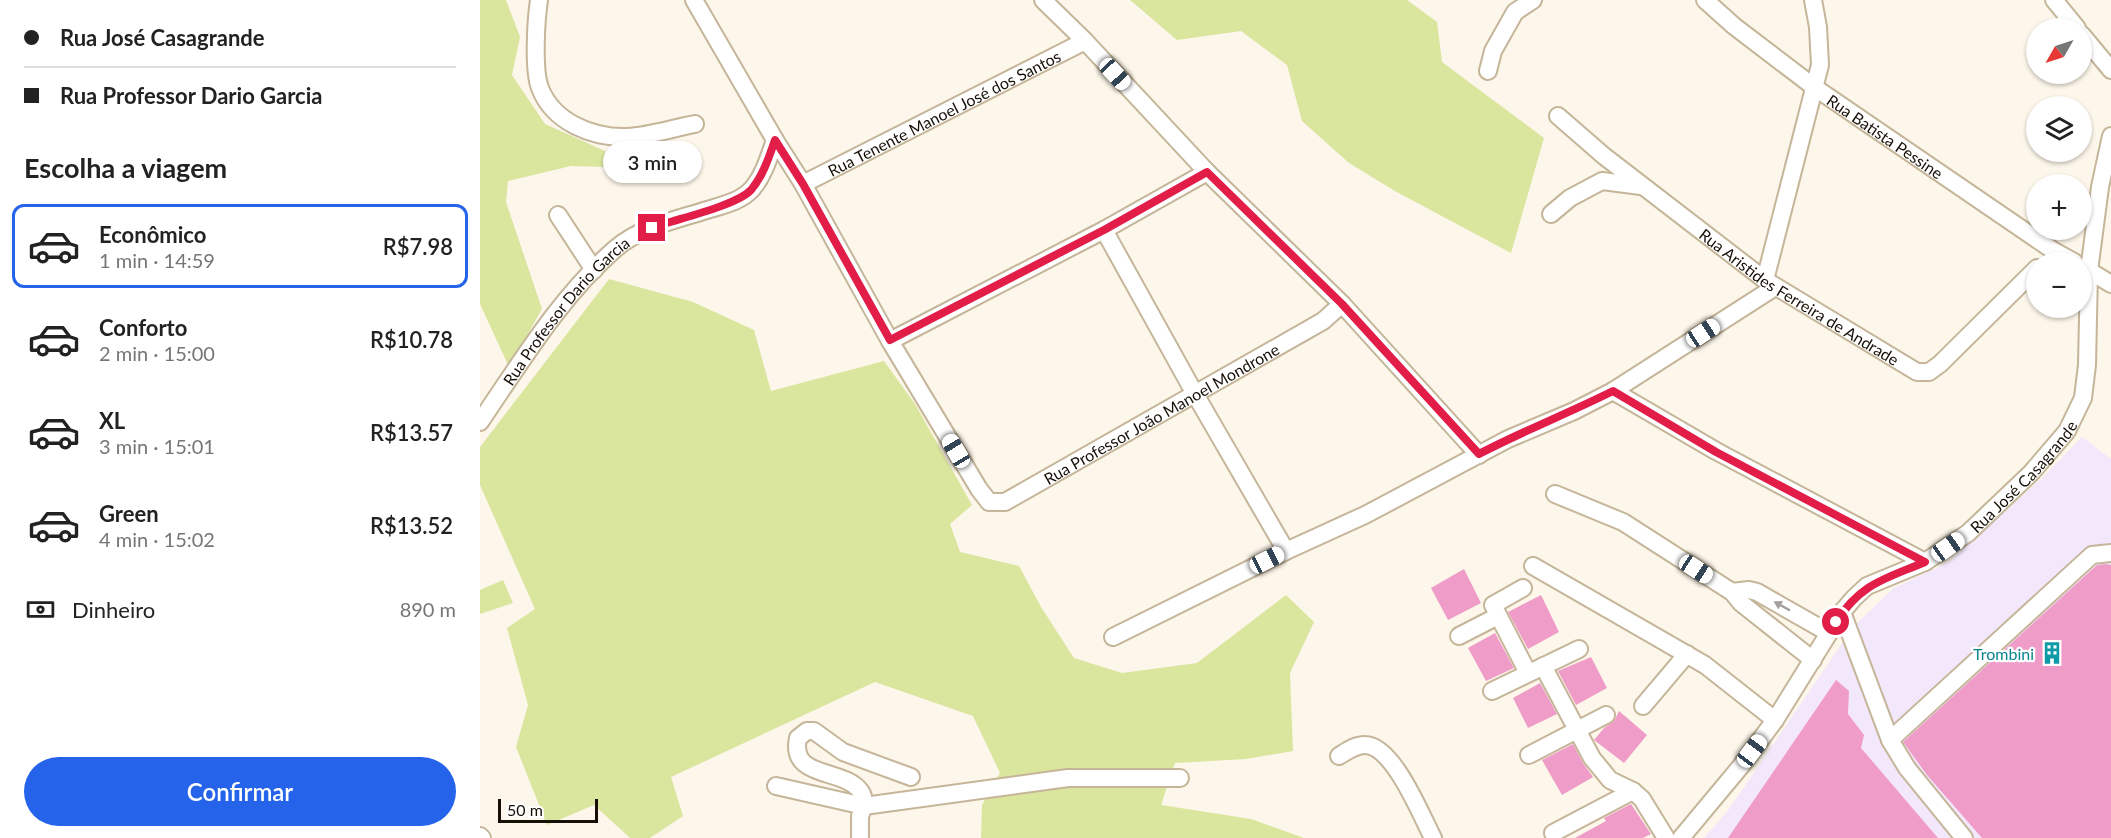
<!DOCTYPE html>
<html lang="pt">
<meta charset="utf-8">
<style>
:root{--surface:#fff;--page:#f6f6f6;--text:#222;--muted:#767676;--line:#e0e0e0;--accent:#2563eb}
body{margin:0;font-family:Lato,sans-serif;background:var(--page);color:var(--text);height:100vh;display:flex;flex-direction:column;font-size:22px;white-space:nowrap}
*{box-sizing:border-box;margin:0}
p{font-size:20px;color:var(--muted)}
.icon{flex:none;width:33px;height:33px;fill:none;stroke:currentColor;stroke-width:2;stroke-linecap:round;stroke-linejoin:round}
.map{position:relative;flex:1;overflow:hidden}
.details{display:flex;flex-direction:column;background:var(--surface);width:480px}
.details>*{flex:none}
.guide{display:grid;align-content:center;height:132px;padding:0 24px;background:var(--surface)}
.needle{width:39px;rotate:231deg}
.tools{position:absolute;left:1546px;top:18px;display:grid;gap:12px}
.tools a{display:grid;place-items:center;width:66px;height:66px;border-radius:50%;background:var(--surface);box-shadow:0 2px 4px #0004;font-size:30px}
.scale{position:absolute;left:18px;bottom:15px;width:100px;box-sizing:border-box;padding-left:6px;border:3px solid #161007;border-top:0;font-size:16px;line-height:21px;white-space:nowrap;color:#161007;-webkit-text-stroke:4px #fff;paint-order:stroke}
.end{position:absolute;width:27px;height:27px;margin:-14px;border:8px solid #e11d48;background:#fff;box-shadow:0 0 0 3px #fff}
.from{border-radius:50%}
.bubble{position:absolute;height:42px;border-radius:21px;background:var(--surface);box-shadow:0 2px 4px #0004;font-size:20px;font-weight:600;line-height:42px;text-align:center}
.car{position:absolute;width:18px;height:36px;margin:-18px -9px;border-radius:8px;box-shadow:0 0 4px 2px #0007;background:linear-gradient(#fff 24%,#345 0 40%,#fff 0 76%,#345 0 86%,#fff 0)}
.guide b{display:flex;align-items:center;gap:21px;height:57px;font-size:22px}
.guide b+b{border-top:2px solid var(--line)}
.guide i{width:15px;height:15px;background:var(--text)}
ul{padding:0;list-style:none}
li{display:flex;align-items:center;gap:18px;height:84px;margin:0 12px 9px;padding:0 12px;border:3px solid transparent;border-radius:12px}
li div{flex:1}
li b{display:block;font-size:22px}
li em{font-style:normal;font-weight:600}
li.on{border-color:var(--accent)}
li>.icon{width:54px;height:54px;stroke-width:1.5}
h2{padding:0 24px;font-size:27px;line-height:72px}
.pay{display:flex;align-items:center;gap:15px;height:66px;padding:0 24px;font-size:22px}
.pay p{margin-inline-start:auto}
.primary-button{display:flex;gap:12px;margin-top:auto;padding:12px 24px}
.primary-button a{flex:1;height:69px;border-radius:36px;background:var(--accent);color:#fff;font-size:24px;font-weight:600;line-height:69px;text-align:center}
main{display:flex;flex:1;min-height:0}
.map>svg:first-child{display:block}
.industrial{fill:#f3e7fc}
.green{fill:#dae59e}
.building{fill:#f09cc9}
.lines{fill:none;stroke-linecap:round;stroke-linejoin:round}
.minor-casing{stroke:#c5b599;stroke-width:20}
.minor{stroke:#fff;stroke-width:16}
.oneway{fill:#a29f9c}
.route{stroke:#e11d48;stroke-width:8}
.labels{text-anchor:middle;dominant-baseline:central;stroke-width:4.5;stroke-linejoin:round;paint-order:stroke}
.street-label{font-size:16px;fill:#161007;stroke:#fff}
.culture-label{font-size:16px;fill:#0d838f;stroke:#fff;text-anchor:end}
</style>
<main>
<section class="details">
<div class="guide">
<b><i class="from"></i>Rua José Casagrande</b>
<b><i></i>Rua Professor Dario Garcia</b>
</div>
<h2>Escolha a viagem</h2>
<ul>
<li class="on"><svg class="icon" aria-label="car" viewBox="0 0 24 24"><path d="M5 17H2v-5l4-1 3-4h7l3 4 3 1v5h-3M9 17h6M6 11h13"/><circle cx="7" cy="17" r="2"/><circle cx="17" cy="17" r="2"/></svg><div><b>Econômico</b><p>1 min · 14:59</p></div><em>R$7.98</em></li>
<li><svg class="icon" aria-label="car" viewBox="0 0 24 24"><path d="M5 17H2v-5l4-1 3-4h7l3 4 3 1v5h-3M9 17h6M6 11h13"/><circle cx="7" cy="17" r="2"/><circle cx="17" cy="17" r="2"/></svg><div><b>Conforto</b><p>2 min · 15:00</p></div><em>R$10.78</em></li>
<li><svg class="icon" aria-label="car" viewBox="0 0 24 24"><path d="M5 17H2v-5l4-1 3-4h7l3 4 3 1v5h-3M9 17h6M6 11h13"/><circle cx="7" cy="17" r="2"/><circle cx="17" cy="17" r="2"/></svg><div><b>XL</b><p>3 min · 15:01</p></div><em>R$13.57</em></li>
<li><svg class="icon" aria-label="car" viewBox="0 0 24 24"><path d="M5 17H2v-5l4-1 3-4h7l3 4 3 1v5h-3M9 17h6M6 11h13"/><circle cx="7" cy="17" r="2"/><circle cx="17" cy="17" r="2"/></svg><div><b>Green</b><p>4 min · 15:02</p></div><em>R$13.52</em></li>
</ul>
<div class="pay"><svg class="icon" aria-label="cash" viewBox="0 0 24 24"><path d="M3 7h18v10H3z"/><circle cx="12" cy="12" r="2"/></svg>Dinheiro<p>890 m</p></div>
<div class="primary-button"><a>Confirmar</a></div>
</section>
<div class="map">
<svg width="1631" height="838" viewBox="0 0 1631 838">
<rect width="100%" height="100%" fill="#fdf6ea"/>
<path class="industrial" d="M1602,437L1631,459V838H1224L1247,812L1374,626L1414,588L1469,562L1563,477Z"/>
<g class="green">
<path d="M0,0H26L40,37L32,75L65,124L125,151L126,167L91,166L28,181L26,202L62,309L29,367L0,304Z"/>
<path d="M650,0H927L957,22L962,62L1064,138L1031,253L915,191L869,163L822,121L807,65L761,31L697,40Z"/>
<path d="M129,279L213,302L274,330L291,391L404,361L435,404L492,505L470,524L480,552L539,566L561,607L594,658L642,673L717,663L806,595L834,622L810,673L813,751L766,759L695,763L681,805L771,819L824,838H501L502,805L520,773L493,716L395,682L191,777L203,816L170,838H150L114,805L67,825L36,747L48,705L27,628L55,609L0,485V447Z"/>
<path d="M23,580L33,603L0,614V590Z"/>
</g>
<g class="building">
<path d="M1626,564L1631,565V838H1502L1447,775L1423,742L1617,565Z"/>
<path d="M984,569L1001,603L968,620L951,588Z"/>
<path d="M1061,595L1079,632L1048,649L1028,612Z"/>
<path d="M1015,633L1034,668L1006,681L988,648Z"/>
<path d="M1111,657L1127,688L1096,705L1078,671Z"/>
<path d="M1356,680L1369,691L1368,714L1384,735L1381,748L1458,838H1248Z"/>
<path d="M1060,683L1077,714L1048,728L1033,698Z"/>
<path d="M1139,711L1167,735L1144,763L1114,740L1124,728L1134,721Z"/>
<path d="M1093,744L1103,763L1113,777L1082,795L1062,760Z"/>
<path d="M1151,804L1171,834L1163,838H1095L1126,821L1124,818Z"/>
</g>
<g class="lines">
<g class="minor-casing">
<g id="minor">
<path d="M59,0C56,20 53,70 60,88C73,122 112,138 147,137C169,136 193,128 215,124"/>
<path id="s1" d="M214,0L295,140L323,184L410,341L499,489L509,502H525L843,321L862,304"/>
<path d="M563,0L605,41L727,172L862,304L999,455"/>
<path id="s2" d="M1225,0L1254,26L1334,87L1574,251L1594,262"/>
<path d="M1574,0L1597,28"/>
<path d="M1602,35L1631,70"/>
<path d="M1008,71L1013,51L1035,12L1053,0"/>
<path id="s3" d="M1078,116L1124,156L1285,280L1437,372H1449L1460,364L1557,268"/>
<path id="s4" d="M323,184L605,41"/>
<path d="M1071,214L1090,198L1122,181L1161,186"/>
<path d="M78,215L114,270"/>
<path d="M624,230L715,394L806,551"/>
<path d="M1603,267L1631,284"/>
<path d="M1285,280L1340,65L1338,27L1333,0"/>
<path d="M410,341L624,230L727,172"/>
<path d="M1133,391L1236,451L1445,562"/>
<path id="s5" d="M0,422C41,362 80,297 135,249C160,227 196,220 227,210C243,205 260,202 272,189C284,175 289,157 295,140"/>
<path d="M1075,494L1143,522L1252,592L1261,603L1333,660"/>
<path d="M1053,566L1225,665L1295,720"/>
<path d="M1043,588L1013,605L1048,673"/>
<path d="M1252,592L1269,590L1277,592L1349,633"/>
<path d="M1362,612L1410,740L1427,768L1484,838"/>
<path d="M979,636L1018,616"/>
<path d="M633,637L806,551L885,515L1028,439L1094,411L1133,391L1295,287"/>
<path d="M1063,666L1112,758L1130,780L1153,791L1162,799L1186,838"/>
<path d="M1012,691L1099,649"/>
<path d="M1163,706L1207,654"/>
<path d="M1410,740L1612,555L1631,553"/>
<path d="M1049,755L1126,715"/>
<path d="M859,756C867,751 875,745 885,745C913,745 941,815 953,838"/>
<path d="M296,786L384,806C384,802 384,796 381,792C364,767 309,780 318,738L327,731H334L363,752L431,777"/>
<path d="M1073,833L1153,791"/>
<path d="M0,836L2,838"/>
<path d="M380,838V816L384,806L588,778H700"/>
<path id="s6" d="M1201,838L1261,766L1295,720L1362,612L1374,598L1387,586L1445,562L1488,533L1551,473L1587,431L1603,398L1607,365L1609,271L1620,187L1631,136"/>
</g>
</g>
<use href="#minor" class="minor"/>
</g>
<defs><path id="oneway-solid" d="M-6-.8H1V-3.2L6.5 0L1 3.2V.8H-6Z" transform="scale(1.5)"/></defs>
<use class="oneway" href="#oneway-solid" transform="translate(1302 606) rotate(-151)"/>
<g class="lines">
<path class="route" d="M172,228C196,219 256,206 271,190C283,176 289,157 295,140L323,184L410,340L624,230L727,172L862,304L999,454C1043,431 1089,413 1133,391L1236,452L1445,562C1405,579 1381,583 1356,622"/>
</g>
<defs>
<g id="building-bare" transform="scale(1.8)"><path d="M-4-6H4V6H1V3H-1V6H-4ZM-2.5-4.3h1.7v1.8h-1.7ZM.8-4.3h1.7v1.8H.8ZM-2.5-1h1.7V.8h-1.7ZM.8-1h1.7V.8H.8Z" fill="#0f9aa8" stroke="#fff" stroke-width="2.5" paint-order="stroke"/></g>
</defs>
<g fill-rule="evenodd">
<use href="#building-bare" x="1572" y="653"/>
</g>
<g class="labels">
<g class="street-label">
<text stroke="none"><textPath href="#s4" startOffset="158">Rua Tenente Manoel José dos Santos</textPath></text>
<text stroke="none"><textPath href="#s2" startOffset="226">Rua Batista Pessine</textPath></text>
<text stroke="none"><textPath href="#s3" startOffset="302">Rua Aristides Ferreira de Andrade</textPath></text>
<text stroke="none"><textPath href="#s5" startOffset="141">Rua Professor Dario Garcia</textPath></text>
<text stroke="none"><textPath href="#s1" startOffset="778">Rua Professor João Manoel Mondrone</textPath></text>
<text stroke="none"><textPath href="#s6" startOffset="508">Rua José Casagrande</textPath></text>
</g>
<g class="culture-label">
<text x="1554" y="653">Trombini</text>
</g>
</g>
</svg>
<div class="tools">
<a><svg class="needle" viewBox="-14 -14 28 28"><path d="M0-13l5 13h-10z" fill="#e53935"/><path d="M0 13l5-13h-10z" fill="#767676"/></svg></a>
<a><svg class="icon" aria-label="layers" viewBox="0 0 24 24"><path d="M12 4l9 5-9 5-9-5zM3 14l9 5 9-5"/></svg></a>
<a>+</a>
<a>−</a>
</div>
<div class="scale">50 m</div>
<i class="end from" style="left:1356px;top:622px"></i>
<i class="end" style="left:172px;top:228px"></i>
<div class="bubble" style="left:123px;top:141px;width:99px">3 min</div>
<i class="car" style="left:635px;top:74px;rotate:137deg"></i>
<i class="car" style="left:1223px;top:333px;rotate:57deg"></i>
<i class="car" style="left:476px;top:451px;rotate:329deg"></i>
<i class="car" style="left:1468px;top:547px;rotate:55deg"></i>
<i class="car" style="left:787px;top:560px;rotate:63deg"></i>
<i class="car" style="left:1216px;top:569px;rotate:123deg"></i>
<i class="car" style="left:1272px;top:751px;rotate:37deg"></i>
</div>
</main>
